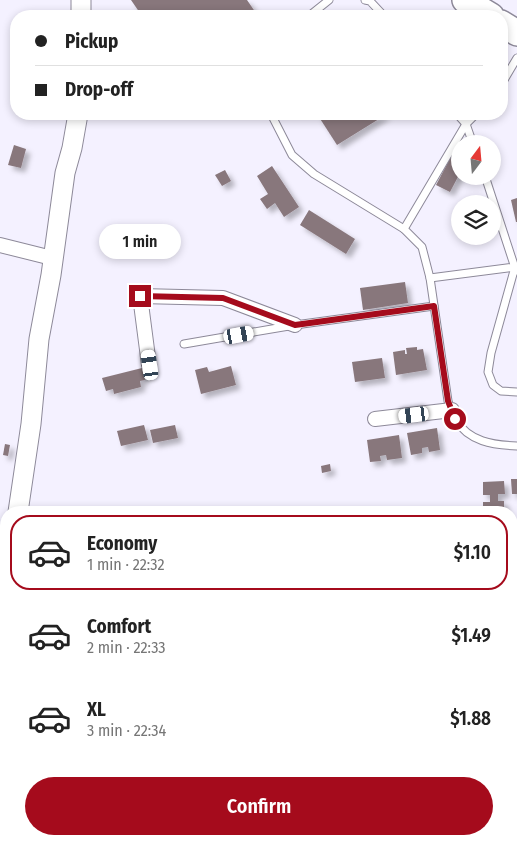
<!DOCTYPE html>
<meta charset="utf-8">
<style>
:root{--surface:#fff;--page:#f6f6f6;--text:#222;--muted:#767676;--line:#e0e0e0;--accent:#a50b1c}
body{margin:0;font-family:"Fira Sans Condensed",sans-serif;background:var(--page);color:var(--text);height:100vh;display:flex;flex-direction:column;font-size:19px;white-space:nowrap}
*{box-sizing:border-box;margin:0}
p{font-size:16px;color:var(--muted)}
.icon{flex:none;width:28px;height:28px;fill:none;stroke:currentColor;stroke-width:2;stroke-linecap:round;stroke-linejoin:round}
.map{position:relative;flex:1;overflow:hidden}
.details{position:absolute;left:0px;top:506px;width:518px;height:339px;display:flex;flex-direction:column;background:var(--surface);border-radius:20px 20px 0 0;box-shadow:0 2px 8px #0003}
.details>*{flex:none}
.hud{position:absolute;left:10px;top:10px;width:498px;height:110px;border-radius:20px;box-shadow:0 2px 8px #0003;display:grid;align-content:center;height:110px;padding:0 25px;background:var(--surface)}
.needle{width:32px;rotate:16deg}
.controls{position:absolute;left:451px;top:135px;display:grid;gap:10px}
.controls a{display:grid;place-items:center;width:50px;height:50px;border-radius:50%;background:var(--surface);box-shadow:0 2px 8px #0003;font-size:25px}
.end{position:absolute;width:22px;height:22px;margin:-11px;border:6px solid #a50b1c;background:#fff;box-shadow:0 0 0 2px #fff}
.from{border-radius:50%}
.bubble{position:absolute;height:35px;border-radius:18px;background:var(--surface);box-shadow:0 2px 8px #0003;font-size:16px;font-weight:600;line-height:35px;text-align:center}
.car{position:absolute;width:15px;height:30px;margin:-15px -8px;border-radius:6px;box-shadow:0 0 4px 1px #0007;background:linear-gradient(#fff 24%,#345 0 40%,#fff 0 76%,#345 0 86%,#fff 0)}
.hud b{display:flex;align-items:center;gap:18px;height:48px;font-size:19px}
.hud b+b{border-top:1px solid var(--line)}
.hud i{width:12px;height:12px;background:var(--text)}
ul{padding:9px 0 0;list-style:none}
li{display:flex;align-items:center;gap:15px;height:75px;margin:0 10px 8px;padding:0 15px;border:2px solid transparent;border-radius:20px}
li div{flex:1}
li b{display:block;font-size:19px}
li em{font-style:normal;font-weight:600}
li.on{border-color:var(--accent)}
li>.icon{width:45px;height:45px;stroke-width:1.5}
.button{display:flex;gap:10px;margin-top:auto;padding:10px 25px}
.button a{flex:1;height:58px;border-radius:30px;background:var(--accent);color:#fff;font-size:20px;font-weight:600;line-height:58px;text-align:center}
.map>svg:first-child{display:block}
.building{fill:#88777c;filter:url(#shadow)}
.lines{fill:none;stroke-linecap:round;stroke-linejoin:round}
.lane-casing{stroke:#8d8999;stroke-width:9}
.street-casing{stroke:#8d8999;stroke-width:16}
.secondary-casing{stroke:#8d8999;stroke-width:21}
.highway-casing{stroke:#8d8999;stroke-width:28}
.lane{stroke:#fff;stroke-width:7}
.street{stroke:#fff;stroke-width:14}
.secondary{stroke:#fff;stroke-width:19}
.highway{stroke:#fff;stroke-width:25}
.route{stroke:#a50b1c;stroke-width:6}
</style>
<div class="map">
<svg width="517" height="844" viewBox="0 0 517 844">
<defs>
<filter id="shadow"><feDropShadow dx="4.5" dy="4.5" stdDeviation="2.5" flood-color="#0004"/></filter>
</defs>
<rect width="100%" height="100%" fill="#f4f1ff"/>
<g class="building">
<path d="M131,0H247L258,16H142Z"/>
<path d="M317,114H387L337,145Z"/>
<path d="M14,145L26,149L21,168L8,165Z"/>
<path d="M455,149L460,152V173L450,192L436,185Z"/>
<path d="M272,166L299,207L284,217L275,203L267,209L260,199L268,194L257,176Z"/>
<path d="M225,170L231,181L222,186L215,175Z"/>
<path d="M517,198V222H516L511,200Z"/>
<path d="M309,210L355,239L346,254L300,225Z"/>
<path d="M405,282L408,303L363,310L360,288Z"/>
<path d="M417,347V350L423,349L427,370L396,375L393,352L405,350V354H407L406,348Z"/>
<path d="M382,358L385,378L355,382L352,362Z"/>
<path d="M231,366L236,385L201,394L195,370L207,367L209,372Z"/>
<path d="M142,368L145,380L140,381L141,387L114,394L113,389L106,391L102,378Z"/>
<path d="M144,425L148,440L121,446L117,431Z"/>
<path d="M175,425L178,438L153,443L150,430Z"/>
<path d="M437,428L440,450L429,452L428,447L422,448V453L411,455L407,433Z"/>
<path d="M399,435L402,458L387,460L386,455L380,456L381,461L370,462L367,440Z"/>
<path d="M5,444L10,445L8,456L3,455Z"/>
<path d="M330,464L331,471L322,473L321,466Z"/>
<path d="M511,479H517V494H512Z"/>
<path d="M504,481L505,494H498V501H504V512H483V502H490V495H483V482Z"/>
<path d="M2,822L6,823V839H21L20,844H0Z"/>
<path d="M122,839H137L136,844H126V843L122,842Z"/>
<path d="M323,839H342L345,840L343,844H323Z"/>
</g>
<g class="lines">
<g class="lane-casing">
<g id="lane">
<path d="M365,0L370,1L384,16"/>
<path d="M309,16L329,0"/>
<path d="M501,85L517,58"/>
<path d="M271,114L292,155L314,174L404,229"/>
<path d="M457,114L466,124L473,144"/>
<path d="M476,114L466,124L404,229L422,247L430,278L448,401C450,407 452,414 455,419C469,442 493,445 517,446"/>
<path d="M485,176L516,271"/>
<path d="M515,267L491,353L488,372L493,385L501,391L517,392"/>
<path d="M430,278L515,267"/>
<path d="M184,344L295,325L434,306"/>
</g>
</g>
<g class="street-casing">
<g id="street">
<path d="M0,245L52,258"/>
<path d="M149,365L140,296L223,298L295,325"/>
<path d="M375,419L452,410"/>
<path d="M0,750H6"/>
</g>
</g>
<g class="secondary-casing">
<g id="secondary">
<path d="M81,16V0"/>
<path d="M18,512L31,424L39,339L51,275L65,173L72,148L78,114"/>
<path d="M0,733L6,686"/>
</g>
</g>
<g class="highway-casing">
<g id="highway">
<path d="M465,0L491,16"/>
<path d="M501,23L517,33"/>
</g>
</g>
<use href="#lane" class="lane"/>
<use href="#street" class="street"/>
<use href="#secondary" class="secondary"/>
<use href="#highway" class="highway"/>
</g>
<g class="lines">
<path class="route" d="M140,296L223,298L295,325L434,306L448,401L455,419"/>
</g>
</svg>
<div class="controls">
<a><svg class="needle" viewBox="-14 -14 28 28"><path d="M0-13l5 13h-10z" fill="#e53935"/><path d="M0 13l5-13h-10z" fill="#767676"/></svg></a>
<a><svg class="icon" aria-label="layers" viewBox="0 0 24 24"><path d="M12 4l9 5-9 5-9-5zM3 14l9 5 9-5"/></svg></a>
</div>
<i class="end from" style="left:455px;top:419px"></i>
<i class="end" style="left:140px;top:296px"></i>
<div class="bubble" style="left:99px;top:224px;width:82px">1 min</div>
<i class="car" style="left:239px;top:335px;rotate:80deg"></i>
<i class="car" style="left:150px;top:365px;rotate:352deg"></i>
<i class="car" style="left:414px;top:415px;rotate:263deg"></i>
<div class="hud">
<b><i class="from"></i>Pickup</b>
<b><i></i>Drop-off</b>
</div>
<section class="details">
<ul>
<li class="on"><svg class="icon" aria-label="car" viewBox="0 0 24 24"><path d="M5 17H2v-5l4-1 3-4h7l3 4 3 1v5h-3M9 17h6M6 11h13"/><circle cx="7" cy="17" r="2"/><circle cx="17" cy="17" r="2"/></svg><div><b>Economy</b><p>1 min · 22:32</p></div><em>$1.10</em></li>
<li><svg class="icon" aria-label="car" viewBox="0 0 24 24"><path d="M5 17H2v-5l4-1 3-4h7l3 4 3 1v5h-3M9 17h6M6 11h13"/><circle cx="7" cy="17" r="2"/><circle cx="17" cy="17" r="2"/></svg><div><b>Comfort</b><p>2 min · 22:33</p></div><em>$1.49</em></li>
<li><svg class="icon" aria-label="car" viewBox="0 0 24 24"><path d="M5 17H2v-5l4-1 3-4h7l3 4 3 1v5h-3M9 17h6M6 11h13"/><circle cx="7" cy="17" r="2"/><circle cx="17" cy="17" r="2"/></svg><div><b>XL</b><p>3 min · 22:34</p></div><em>$1.88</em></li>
</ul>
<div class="button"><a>Confirm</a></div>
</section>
</div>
